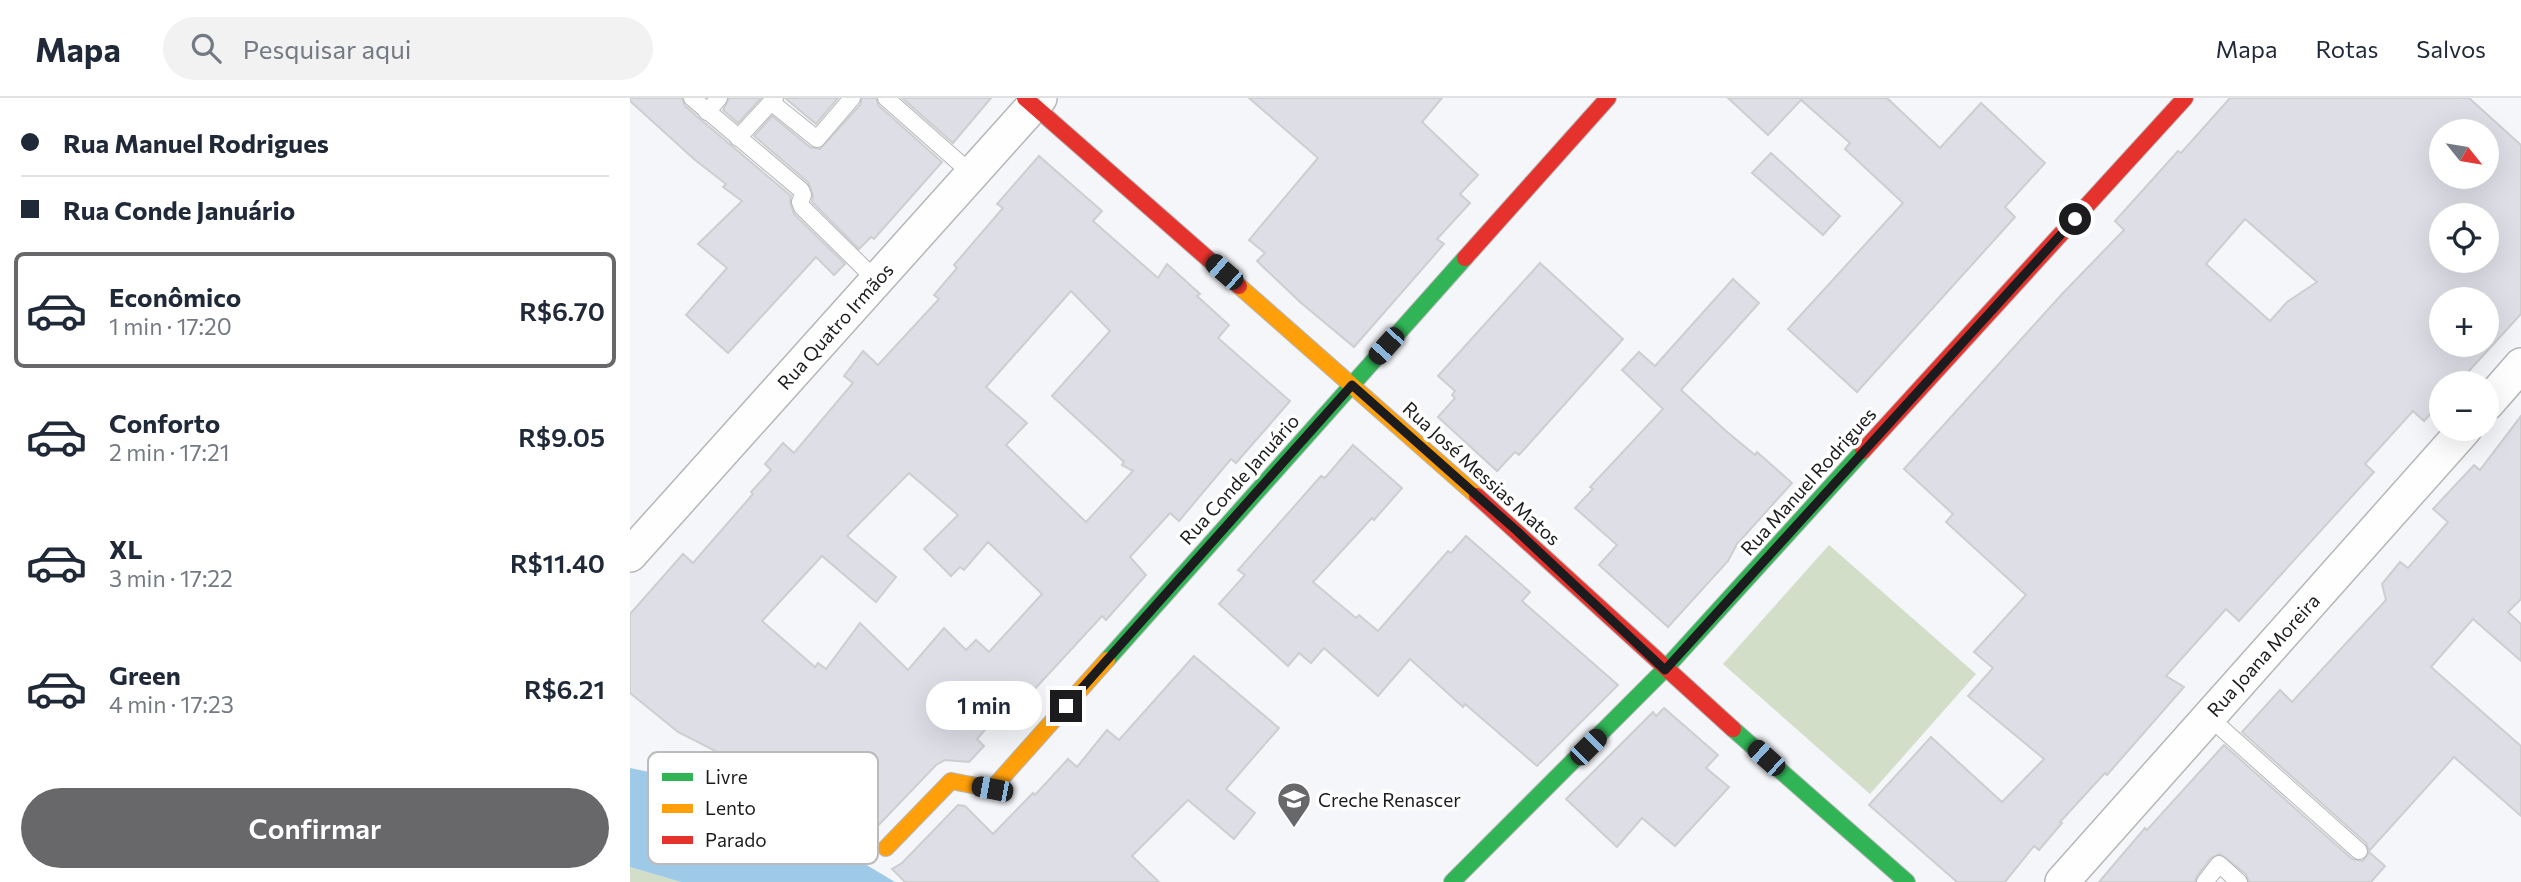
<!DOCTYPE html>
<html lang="pt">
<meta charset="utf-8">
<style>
:root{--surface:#fff;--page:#f2f2f3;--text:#1f2937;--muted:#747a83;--line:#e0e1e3;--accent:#68686b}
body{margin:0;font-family:Commissioner,sans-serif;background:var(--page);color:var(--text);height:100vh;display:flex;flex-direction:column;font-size:26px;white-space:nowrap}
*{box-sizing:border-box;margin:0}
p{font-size:23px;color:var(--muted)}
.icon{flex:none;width:38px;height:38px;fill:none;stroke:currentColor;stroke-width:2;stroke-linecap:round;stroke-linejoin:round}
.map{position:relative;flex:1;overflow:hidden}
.side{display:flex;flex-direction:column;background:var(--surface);width:630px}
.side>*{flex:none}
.banner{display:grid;align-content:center;height:154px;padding:0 21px;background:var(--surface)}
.needle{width:46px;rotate:120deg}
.fabs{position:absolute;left:1799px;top:21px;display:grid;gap:14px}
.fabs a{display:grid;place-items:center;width:70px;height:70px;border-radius:50%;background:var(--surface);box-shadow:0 7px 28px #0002;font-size:35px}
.end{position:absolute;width:32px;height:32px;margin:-16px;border:9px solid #1c1c1f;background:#fff;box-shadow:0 0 0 4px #fff}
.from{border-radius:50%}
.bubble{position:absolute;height:49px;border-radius:24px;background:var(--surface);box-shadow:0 7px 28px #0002;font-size:23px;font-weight:600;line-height:49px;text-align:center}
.car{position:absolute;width:21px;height:42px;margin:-21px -10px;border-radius:9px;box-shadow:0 0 5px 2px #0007;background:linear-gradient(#222 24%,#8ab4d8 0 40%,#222 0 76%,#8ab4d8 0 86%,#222 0)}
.banner b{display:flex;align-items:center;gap:24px;height:66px;font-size:26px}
.banner b+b{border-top:2px solid var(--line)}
.banner i{width:18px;height:18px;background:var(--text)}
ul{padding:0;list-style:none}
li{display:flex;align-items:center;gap:21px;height:116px;margin:0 14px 10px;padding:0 7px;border:4px solid transparent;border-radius:10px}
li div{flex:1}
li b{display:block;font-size:26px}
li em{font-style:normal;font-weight:600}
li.active{border-color:var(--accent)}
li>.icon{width:63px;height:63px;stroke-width:1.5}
.cta{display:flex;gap:14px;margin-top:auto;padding:14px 21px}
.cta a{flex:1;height:80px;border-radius:42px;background:var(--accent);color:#fff;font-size:28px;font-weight:600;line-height:80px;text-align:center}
header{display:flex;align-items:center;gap:42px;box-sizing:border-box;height:98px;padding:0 35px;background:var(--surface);border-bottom:2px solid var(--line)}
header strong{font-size:33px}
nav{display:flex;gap:38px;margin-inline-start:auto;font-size:24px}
.search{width:490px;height:63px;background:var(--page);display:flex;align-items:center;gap:18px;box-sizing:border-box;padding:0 24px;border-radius:38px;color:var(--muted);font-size:26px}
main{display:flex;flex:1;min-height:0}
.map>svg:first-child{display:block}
.green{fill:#d2dec8}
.water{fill:#9fcae7}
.building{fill:#dddee6;stroke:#cdced0;stroke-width:2;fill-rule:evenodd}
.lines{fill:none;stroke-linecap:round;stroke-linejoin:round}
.lane-casing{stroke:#b5b6b8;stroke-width:18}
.street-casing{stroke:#b5b6b8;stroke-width:36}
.fast-casing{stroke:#b5b6b8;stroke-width:18}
.slow-casing{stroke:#b5b6b8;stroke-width:18}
.jam-casing{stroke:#b5b6b8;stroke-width:18}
.lane{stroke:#fefefe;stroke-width:16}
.street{stroke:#fefefe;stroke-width:33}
.fast{stroke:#30b455;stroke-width:16}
.slow{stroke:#ff9f0a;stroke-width:16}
.jam{stroke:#e5322d;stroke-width:16}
.route{stroke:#1c1c1f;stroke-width:9}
.labels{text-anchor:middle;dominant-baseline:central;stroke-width:7;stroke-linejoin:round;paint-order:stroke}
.street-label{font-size:19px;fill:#1c1c1f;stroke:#fff}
.poi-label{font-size:19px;fill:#1c1c1f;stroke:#fff;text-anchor:start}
.key{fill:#fff;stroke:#bbbbbc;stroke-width:2}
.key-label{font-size:19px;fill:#1c1c1f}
</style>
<header>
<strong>Mapa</strong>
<div class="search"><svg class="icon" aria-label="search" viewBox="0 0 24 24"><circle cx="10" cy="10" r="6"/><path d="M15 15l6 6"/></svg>Pesquisar aqui</div>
<nav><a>Mapa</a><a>Rotas</a><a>Salvos</a></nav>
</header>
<main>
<section class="side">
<div class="banner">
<b><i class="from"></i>Rua Manuel Rodrigues</b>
<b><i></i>Rua Conde Januário</b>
</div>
<ul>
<li class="active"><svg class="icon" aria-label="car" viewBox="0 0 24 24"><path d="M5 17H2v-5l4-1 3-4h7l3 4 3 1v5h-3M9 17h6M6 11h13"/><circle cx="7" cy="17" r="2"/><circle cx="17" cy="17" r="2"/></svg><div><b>Econômico</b><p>1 min · 17:20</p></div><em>R$6.70</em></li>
<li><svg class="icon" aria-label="car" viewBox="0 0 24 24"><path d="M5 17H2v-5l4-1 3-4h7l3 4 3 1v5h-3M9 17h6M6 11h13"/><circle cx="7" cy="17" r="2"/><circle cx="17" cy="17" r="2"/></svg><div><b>Conforto</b><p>2 min · 17:21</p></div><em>R$9.05</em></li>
<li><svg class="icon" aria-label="car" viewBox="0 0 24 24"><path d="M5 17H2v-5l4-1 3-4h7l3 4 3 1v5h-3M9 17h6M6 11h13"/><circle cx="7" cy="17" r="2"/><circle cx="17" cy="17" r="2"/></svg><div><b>XL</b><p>3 min · 17:22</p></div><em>R$11.40</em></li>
<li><svg class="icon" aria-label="car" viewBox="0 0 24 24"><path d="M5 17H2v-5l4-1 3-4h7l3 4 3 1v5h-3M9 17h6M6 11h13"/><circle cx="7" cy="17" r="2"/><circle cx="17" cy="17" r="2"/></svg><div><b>Green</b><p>4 min · 17:23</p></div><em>R$6.21</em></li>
</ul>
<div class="cta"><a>Confirmar</a></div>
</section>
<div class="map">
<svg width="1891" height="784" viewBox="0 0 1891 784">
<rect width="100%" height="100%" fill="#f5f6f9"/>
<g class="green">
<path d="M1199,447L1346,576L1240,696L1093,566Z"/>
<path d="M0,769L51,784H0Z"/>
</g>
<path class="water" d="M0,670L115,694L265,784H51L0,769Z"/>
<g class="building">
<path d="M0,0H52L55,8L70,21L161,98L160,104L164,116L215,166L204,177L186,159L98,255L56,217L97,170L68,146L112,103L93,89L96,86L65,62L0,3Z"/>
<path d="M99,0H131L108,25L93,12Z"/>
<path d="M155,0H208L186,26Z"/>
<path d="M232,0H246L249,8L312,64L244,141L241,139L229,151L182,104L183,97L178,84L124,38L142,18L180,49L190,51L230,7Z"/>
<path d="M272,0H361L323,45Z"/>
<path d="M619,0H812L792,24L848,77L830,96L840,105L807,141L814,146L724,249L670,204L627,163L635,155L619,142L688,60Z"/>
<path d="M1098,0H1257L1310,50L1351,5L1415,65L1375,109L1385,119L1227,294L1158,231L1273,105L1215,51L1220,45L1171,2L1138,37Z"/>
<path d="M1600,0H1839L1891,47V216L1828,285H1811V304L1794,323L1783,313L1735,366L1744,374L1609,523L1596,511L1536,578L1554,589L1477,677L1475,675L1430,724L1432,725L1409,752L1404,748L1375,784H1327L1239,707L1301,639L1372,704L1414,661L1338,598L1363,570L1344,554L1396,497L1316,424L1323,416L1274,371L1433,195L1494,132L1485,123L1548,53L1551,55ZM1811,33H1857V79H1811ZM1811,117H1857V163H1811ZM1615,121L1687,184L1657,204L1640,223L1576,166ZM1811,201H1857V247H1811Z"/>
<path d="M1141,55L1210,118L1193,137L1122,75Z"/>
<path d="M409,58L472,113L463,123L528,180L537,166L570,196L567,198L599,227L588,240L660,303L606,365L601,361L549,423L540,415L500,459L516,477L476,522L472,518L391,606L384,598L347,641L354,648L339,664L315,662L306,667L240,736L162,669L148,685L48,634L0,595V516L53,456L63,465L123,396L121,394L141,372L135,366L153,345L164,355L223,285L214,278L233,253L248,267L309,201L304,197L327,170L324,167L373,110L367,106ZM441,193L480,233L422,298L494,364L492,367L503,373L456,424L376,347L397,325L356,289ZM279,375L328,417L294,451L321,478L330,469L334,472L358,444L412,496L359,554L346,542L336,552L314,530L278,572L230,525L196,571L188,565L185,569L132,523L192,458L246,504L266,479L217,438Z"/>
<path d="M910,165L993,241L889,357L885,354L867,373L808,319L825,300L822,297L825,293L808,278Z"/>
<path d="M1103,181L1129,205L1051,292L1096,333L1125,357L1127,354L1162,385L1107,446L1098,463L1038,529L969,467L987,447L945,410L963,391L960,389L1033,311L992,272L1009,254L1025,268Z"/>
<path d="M1891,318V501L1878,514L1891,526V563L1843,521L1801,569L1891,648V718L1824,659L1739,753L1736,745L1612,634L1650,592L1662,604L1756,502L1752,486L1770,464L1778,470L1818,424L1803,411L1844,367L1850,372Z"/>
<path d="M723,347L772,390L744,422L742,420L683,484L726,520L729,517L748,533L818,453L821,455L836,438L900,494L892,503L988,587L907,668L835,606L833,609L780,561L748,598L694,550L681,565L669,555L658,568L589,506L615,477L608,472L691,378L695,380Z"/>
<path d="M564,558L649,630L596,691L625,715L604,741L558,702L502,758L529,784H275L262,771L272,765L328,707L335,708L363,736L403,695L405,697L438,661L447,669L477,632L489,642Z"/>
<path d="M1034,610L1088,657L1076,670L1099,689L1045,748L1012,720L987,749L936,701L1023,614L1026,618Z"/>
<path d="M1594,647L1722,761L1733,763L1739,754L1755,768L1741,784H1619L1616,776L1590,756L1581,760L1567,778L1565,784H1469L1515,730L1517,732Z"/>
</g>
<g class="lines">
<g class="lane-casing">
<g id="lane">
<path d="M62,0L171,92L173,97L170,104L172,109L246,182"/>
<path d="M256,0L342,76"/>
<path d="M141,4L187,41L222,0"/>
<path d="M77,14L89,0"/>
<path d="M108,40L145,0"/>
<path d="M1579,619L1729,753"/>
<path d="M1575,784L1589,766L1609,784"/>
</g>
</g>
<g class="street-casing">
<g id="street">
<path d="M1857,306L1891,267"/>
<path d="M0,457L410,0"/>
<path d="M1432,784L1835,331"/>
</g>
</g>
<g class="fast-casing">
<g id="fast">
<path d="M477,562L835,160"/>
<path d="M1103,631L1277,784"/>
<path d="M822,784L1035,571L1233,353"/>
</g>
</g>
<g class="slow-casing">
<g id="slow">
<path d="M609,188L847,398"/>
<path d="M256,750L321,683L362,691L477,562"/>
</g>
</g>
<g class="jam-casing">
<g id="jam">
<path d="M395,0L609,188"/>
<path d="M835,160L978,0"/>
<path d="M1233,353L1555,0"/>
<path d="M847,398L1103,631"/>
</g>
</g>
<use href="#lane" class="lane"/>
<use href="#street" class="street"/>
<use href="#fast" class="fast"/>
<use href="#slow" class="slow"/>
<use href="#jam" class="jam"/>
</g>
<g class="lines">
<path class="route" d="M436,608L722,287L887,433L1035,572L1445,121"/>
</g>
<defs>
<g id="school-pin" transform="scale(1.75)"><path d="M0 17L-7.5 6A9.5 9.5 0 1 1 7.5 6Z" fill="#68686b" stroke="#fff"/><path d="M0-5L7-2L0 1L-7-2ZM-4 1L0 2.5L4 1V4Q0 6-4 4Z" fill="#fff"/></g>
</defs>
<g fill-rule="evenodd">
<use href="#school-pin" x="664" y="701"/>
</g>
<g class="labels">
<g class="street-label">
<text transform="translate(205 228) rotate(-48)">Rua Quatro Irmãos</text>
<text transform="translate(852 375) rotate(42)">Rua José Messias Matos</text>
<text transform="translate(609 381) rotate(-48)">Rua Conde Januário</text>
<text transform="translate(1178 383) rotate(-48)">Rua Manuel Rodrigues</text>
<text transform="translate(1633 557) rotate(-48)">Rua Joana Moreira</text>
</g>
<g class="poi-label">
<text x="688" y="701">Creche Renascer</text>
</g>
</g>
<rect x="18" y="654" width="230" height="112" rx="10" class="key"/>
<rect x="32" y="675" width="31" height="8" fill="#30b455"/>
<rect x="32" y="706" width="31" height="9" fill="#ff9f0a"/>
<rect x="32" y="738" width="31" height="8" fill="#e5322d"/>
<g class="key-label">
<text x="75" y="686">Livre</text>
<text x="75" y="717">Lento</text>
<text x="75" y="749">Parado</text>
</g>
</svg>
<div class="fabs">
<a><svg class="needle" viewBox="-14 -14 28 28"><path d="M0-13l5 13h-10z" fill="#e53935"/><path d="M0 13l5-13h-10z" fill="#747a83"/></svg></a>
<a><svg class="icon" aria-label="locate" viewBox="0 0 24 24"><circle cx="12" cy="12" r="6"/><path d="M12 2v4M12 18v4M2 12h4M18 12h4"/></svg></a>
<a>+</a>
<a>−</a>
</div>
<i class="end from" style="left:1445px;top:121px"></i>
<i class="end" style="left:436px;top:608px"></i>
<div class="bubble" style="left:296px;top:583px;width:116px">1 min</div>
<i class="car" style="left:594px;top:174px;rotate:311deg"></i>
<i class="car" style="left:756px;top:248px;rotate:222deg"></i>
<i class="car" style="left:958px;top:649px;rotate:45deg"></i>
<i class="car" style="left:1136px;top:660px;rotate:312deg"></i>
<i class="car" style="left:362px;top:691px;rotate:281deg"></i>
</div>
</main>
